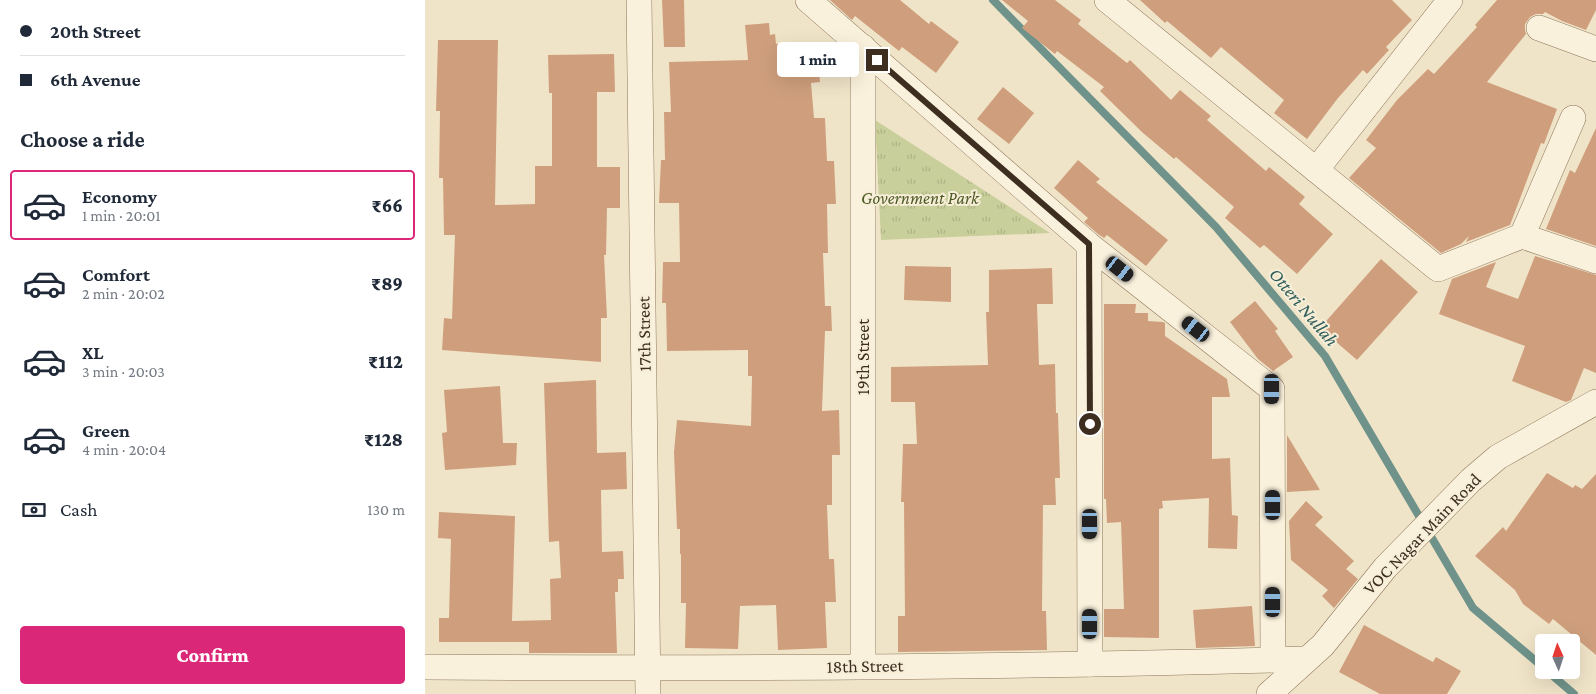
<!DOCTYPE html>
<meta charset="utf-8">
<style>
:root{--surface:#fff;--page:#f2f2f3;--text:#1f2937;--muted:#747a83;--line:#e0e1e3;--accent:#db2777}
body{margin:0;font-family:"Crimson Pro",serif;background:var(--page);color:var(--text);height:100vh;display:flex;flex-direction:column;font-size:19px;white-space:nowrap}
*{box-sizing:border-box;margin:0}
p{font-size:16px;color:var(--muted)}
.icon{flex:none;width:28px;height:28px;fill:none;stroke:currentColor;stroke-width:2;stroke-linecap:round;stroke-linejoin:round}
.map{position:relative;flex:1;overflow:hidden}
.sheet{display:flex;flex-direction:column;background:var(--surface);width:425px}
.sheet>*{flex:none}
.hud{display:grid;align-content:center;height:110px;padding:0 20px;background:var(--surface)}
.needle{width:32px;rotate:357deg}
.tools{position:absolute;left:1110px;top:634px;display:grid;gap:10px}
.tools a{display:grid;place-items:center;width:45px;height:45px;border-radius:5px;background:var(--surface);box-shadow:0 5px 20px #0002;font-size:25px}
.end{position:absolute;width:22px;height:22px;margin:-11px;border:6px solid #3d2e20;background:#fff;box-shadow:0 0 0 2px #fff}
.from{border-radius:50%}
.bubble{position:absolute;height:35px;border-radius:5px;background:var(--surface);box-shadow:0 5px 20px #0002;font-size:16px;font-weight:800;line-height:35px;text-align:center}
.car{position:absolute;width:15px;height:30px;margin:-15px -8px;border-radius:6px;box-shadow:0 0 4px 1px #0007;background:linear-gradient(#222 24%,#8ab4d8 0 40%,#222 0 76%,#8ab4d8 0 86%,#222 0)}
.hud b{display:flex;align-items:center;gap:18px;height:48px;font-size:19px}
.hud b+b{border-top:1px solid var(--line)}
.hud i{width:12px;height:12px;background:var(--text)}
ul{padding:0;list-style:none}
li{display:flex;align-items:center;gap:15px;height:70px;margin:0 10px 8px;padding:0 10px;border:2px solid transparent;border-radius:5px}
li div{flex:1}
li b{display:block;font-size:19px}
li em{font-style:normal;font-weight:800}
li.on{border-color:var(--accent)}
li>.icon{width:45px;height:45px;stroke-width:1.5}
h2{padding:0 20px;font-size:22px;line-height:60px}
.pay{display:flex;align-items:center;gap:12px;height:55px;padding:0 20px;font-size:19px}
.pay p{margin-inline-start:auto}
.button{display:flex;gap:10px;margin-top:auto;padding:10px 20px}
.button a{flex:1;height:58px;border-radius:5px;background:var(--accent);color:#fff;font-size:20px;font-weight:800;line-height:58px;text-align:center}
main{display:flex;flex:1;min-height:0}
.map>svg:first-child{display:block}
.park{fill:url(#park-tufts)}
.lines{fill:none;stroke-linecap:round;stroke-linejoin:round}
.stream{stroke:#6f938a;stroke-width:8}
.building{fill:#cf9f7d}
.street-casing{stroke:#8d765c;stroke-width:26}
.street{stroke:#faf1dc;stroke-width:25}
.route{stroke:#3d2e20;stroke-width:6}
.labels{text-anchor:middle;dominant-baseline:central;stroke-width:4;stroke-linejoin:round;paint-order:stroke}
.park-label{font-size:18px;font-style:italic;fill:#4d5a26;stroke:#f7eed8}
.street-label{font-size:18px;fill:#3d2e20;stroke:#f7eed8}
.water-label{font-size:19px;font-style:italic;fill:#2f5d5a;stroke:#f7eed8}
</style>
<main>
<section class="sheet">
<div class="hud">
<b><i class="from"></i>20th Street</b>
<b><i></i>6th Avenue</b>
</div>
<h2>Choose a ride</h2>
<ul>
<li class="on"><svg class="icon" aria-label="car" viewBox="0 0 24 24"><path d="M5 17H2v-5l4-1 3-4h7l3 4 3 1v5h-3M9 17h6M6 11h13"/><circle cx="7" cy="17" r="2"/><circle cx="17" cy="17" r="2"/></svg><div><b>Economy</b><p>1 min · 20:01</p></div><em>₹66</em></li>
<li><svg class="icon" aria-label="car" viewBox="0 0 24 24"><path d="M5 17H2v-5l4-1 3-4h7l3 4 3 1v5h-3M9 17h6M6 11h13"/><circle cx="7" cy="17" r="2"/><circle cx="17" cy="17" r="2"/></svg><div><b>Comfort</b><p>2 min · 20:02</p></div><em>₹89</em></li>
<li><svg class="icon" aria-label="car" viewBox="0 0 24 24"><path d="M5 17H2v-5l4-1 3-4h7l3 4 3 1v5h-3M9 17h6M6 11h13"/><circle cx="7" cy="17" r="2"/><circle cx="17" cy="17" r="2"/></svg><div><b>XL</b><p>3 min · 20:03</p></div><em>₹112</em></li>
<li><svg class="icon" aria-label="car" viewBox="0 0 24 24"><path d="M5 17H2v-5l4-1 3-4h7l3 4 3 1v5h-3M9 17h6M6 11h13"/><circle cx="7" cy="17" r="2"/><circle cx="17" cy="17" r="2"/></svg><div><b>Green</b><p>4 min · 20:04</p></div><em>₹128</em></li>
</ul>
<div class="pay"><svg class="icon" aria-label="cash" viewBox="0 0 24 24"><path d="M3 7h18v10H3z"/><circle cx="12" cy="12" r="2"/></svg>Cash<p>130 m</p></div>
<div class="button"><a>Confirm</a></div>
</section>
<div class="map">
<svg width="1171" height="694" viewBox="0 0 1171 694">
<defs>
<pattern id="park-tufts" width="24" height="20" patternUnits="userSpaceOnUse" patternTransform="scale(1.25)"><rect width="24" height="20" fill="#c9cf9b"/><path d="M3 7l-1-3M5 7V3M7 7l1-3M15 17l-1-3M17 17v-4M19 17l1-3" fill="none" stroke="#aeb285"/></pattern>
</defs>
<rect width="100%" height="100%" fill="#f0e4c8"/>
<path class="park" d="M450,120L625,233L456,240Z"/>
<g class="lines">
<g class="stream">
<path d="M568,0L791,227L900,356L1048,608L1119,668"/>
<path d="M1121,670L1149,694"/>
</g>
</g>
<g class="building">
<path d="M237,0H259L260,47H239Z"/>
<path d="M405,0H475L504,24L506,21L534,42L511,73L477,47L474,51L430,16L427,20Z"/>
<path d="M577,0H630L656,20L653,24L702,63L705,60L746,100L755,90L786,116L782,120L841,171L844,167L880,197L874,204L908,234L872,274L839,245L835,248L800,218L809,207L751,157L749,159L718,133L675,91L679,87L632,51L630,54L597,28L603,21Z"/>
<path d="M715,0H967L987,20L961,47L964,50L942,74L938,70L913,98L882,139L849,113L859,100L796,47L786,58L742,21L740,23Z"/>
<path d="M1072,0H1171V10L1161,30L1137,21L1120,12L1118,14H1111L1105,17L1100,24V30L1101,34L1062,82L1132,109L1119,144L1116,143L1085,225L1041,242L1044,236L1036,244L1016,253L924,178L951,148L941,140L972,100L1003,69L1009,74L1052,27L1050,25Z"/>
<path d="M344,23L345,35L350,34L351,44L367,43L368,60L393,58L395,82L386,83L389,118H400L402,161H409L411,204H402L403,253H398L400,306H406L407,331H400L397,411L414,410L415,455H407V505H402L404,559H409L411,602H400L402,648L353,650L351,605L315,606L313,649L260,648L261,603H256V554H255V529H252L249,452L252,420L326,426L327,376H323V350L242,351L241,303H237L238,262H255L254,203H234L236,160H240L239,112H246L244,62L323,60L320,25Z"/>
<path d="M13,40H73L70,205L110,204V166H127V93H124L123,55L189,54L190,92H172V167H195V208H182L181,255H179L182,318H176V362L17,350L19,318L27,319L30,235H19L18,178H14L15,111H11Z"/>
<path d="M578,87L609,113L584,144L552,119Z"/>
<path d="M1171,128V246L1121,229L1145,170L1150,173Z"/>
<path d="M653,160L675,179L671,182L743,240L721,266L682,235L679,238L673,234L659,222L663,218L629,188Z"/>
<path d="M1110,256L1171,275V373L1159,368L1146,400L1141,402L1087,381L1100,346L1014,314L1027,279L1071,262L1061,287L1093,299Z"/>
<path d="M956,259L993,292L932,360L895,328Z"/>
<path d="M480,266L526,267V302L479,300Z"/>
<path d="M627,268L628,304H612L614,365L630,364L631,413H633L635,478H630L631,505H618L617,611H621L622,650L473,652V616H480L479,502H476L478,444H492L490,402H466V367L563,365L561,312H564V270Z"/>
<path d="M830,301L853,329L850,331L868,357L848,371L833,359L805,322Z"/>
<path d="M679,304H711L710,313H723V321L738,322L740,323V336L802,379L805,397H787V459L805,458L807,515L813,516L812,549L783,548L784,498L737,501L738,508L734,509V638L679,637V609H699L696,522L682,523L681,499H679Z"/>
<path d="M171,380L172,453L201,452L202,489L176,490L177,552L198,551L199,579H193V592H190L192,653H104V642H14V618H24L26,539L13,538L14,512L90,516L87,621L126,620L125,579L136,578L134,541L124,542L119,383Z"/>
<path d="M75,386L78,443H92L91,465L20,470L17,433L22,432L19,390Z"/>
<path d="M862,435L895,490L862,492Z"/>
<path d="M1122,473L1148,488L1150,485L1157,489L1171,474V655L1128,619L1124,624L1098,604L1090,590L1050,556L1078,527L1081,531Z"/>
<path d="M881,501L898,517L890,525L929,561L921,569L933,579L909,608L897,596L903,590L866,560L864,521Z"/>
<path d="M827,606L830,646L771,648L768,610Z"/>
<path d="M939,625L1008,662L1011,657L1036,671L1022,694H955L914,672Z"/>
</g>
<g class="lines">
<g class="street-casing">
<g id="street">
<path d="M214,0L223,694"/>
<path d="M383,0L664,245L847,389L848,660"/>
<path d="M682,0L1013,269L1097,236L1171,261"/>
<path d="M1114,28L1171,49"/>
<path d="M438,47V666"/>
<path d="M891,170L1025,0"/>
<path d="M1097,236L1148,118"/>
<path d="M664,245L665,664"/>
<path d="M0,667C293,669 587,668 881,659"/>
<path d="M844,694L898,645L960,568L1046,480L1073,457L1171,402"/>
</g>
</g>
<use href="#street" class="street"/>
</g>
<g class="lines">
<path class="route" d="M452,60L664,244L665,424"/>
</g>
<g class="labels">
<g class="park-label">
<text x="495" y="198">Government Park</text>
</g>
<g class="street-label">
<text transform="translate(219 334) rotate(-91)">17th Street</text>
<text transform="translate(438 357) rotate(-90)">19th Street</text>
<text transform="translate(997 534) rotate(-46)">VOC Nagar Main Road</text>
<text transform="translate(440 666) rotate(-1)">18th Street</text>
</g>
<g class="water-label">
<text transform="translate(879 307) rotate(50)">Otteri Nullah</text>
</g>
</g>
</svg>
<div class="tools">
<a><svg class="needle" viewBox="-14 -14 28 28"><path d="M0-13l5 13h-10z" fill="#e53935"/><path d="M0 13l5-13h-10z" fill="#747a83"/></svg></a>
</div>
<i class="end from" style="left:665px;top:424px"></i>
<i class="end" style="left:452px;top:60px"></i>
<div class="bubble" style="left:352px;top:42px;width:82px">1 min</div>
<i class="car" style="left:695px;top:269px;rotate:128deg"></i>
<i class="car" style="left:771px;top:329px;rotate:308deg"></i>
<i class="car" style="left:847px;top:389px;rotate:180deg"></i>
<i class="car" style="left:848px;top:505px;rotate:0deg"></i>
<i class="car" style="left:665px;top:524px;rotate:180deg"></i>
<i class="car" style="left:848px;top:602px;rotate:0deg"></i>
<i class="car" style="left:665px;top:624px;rotate:0deg"></i>
</div>
</main>
